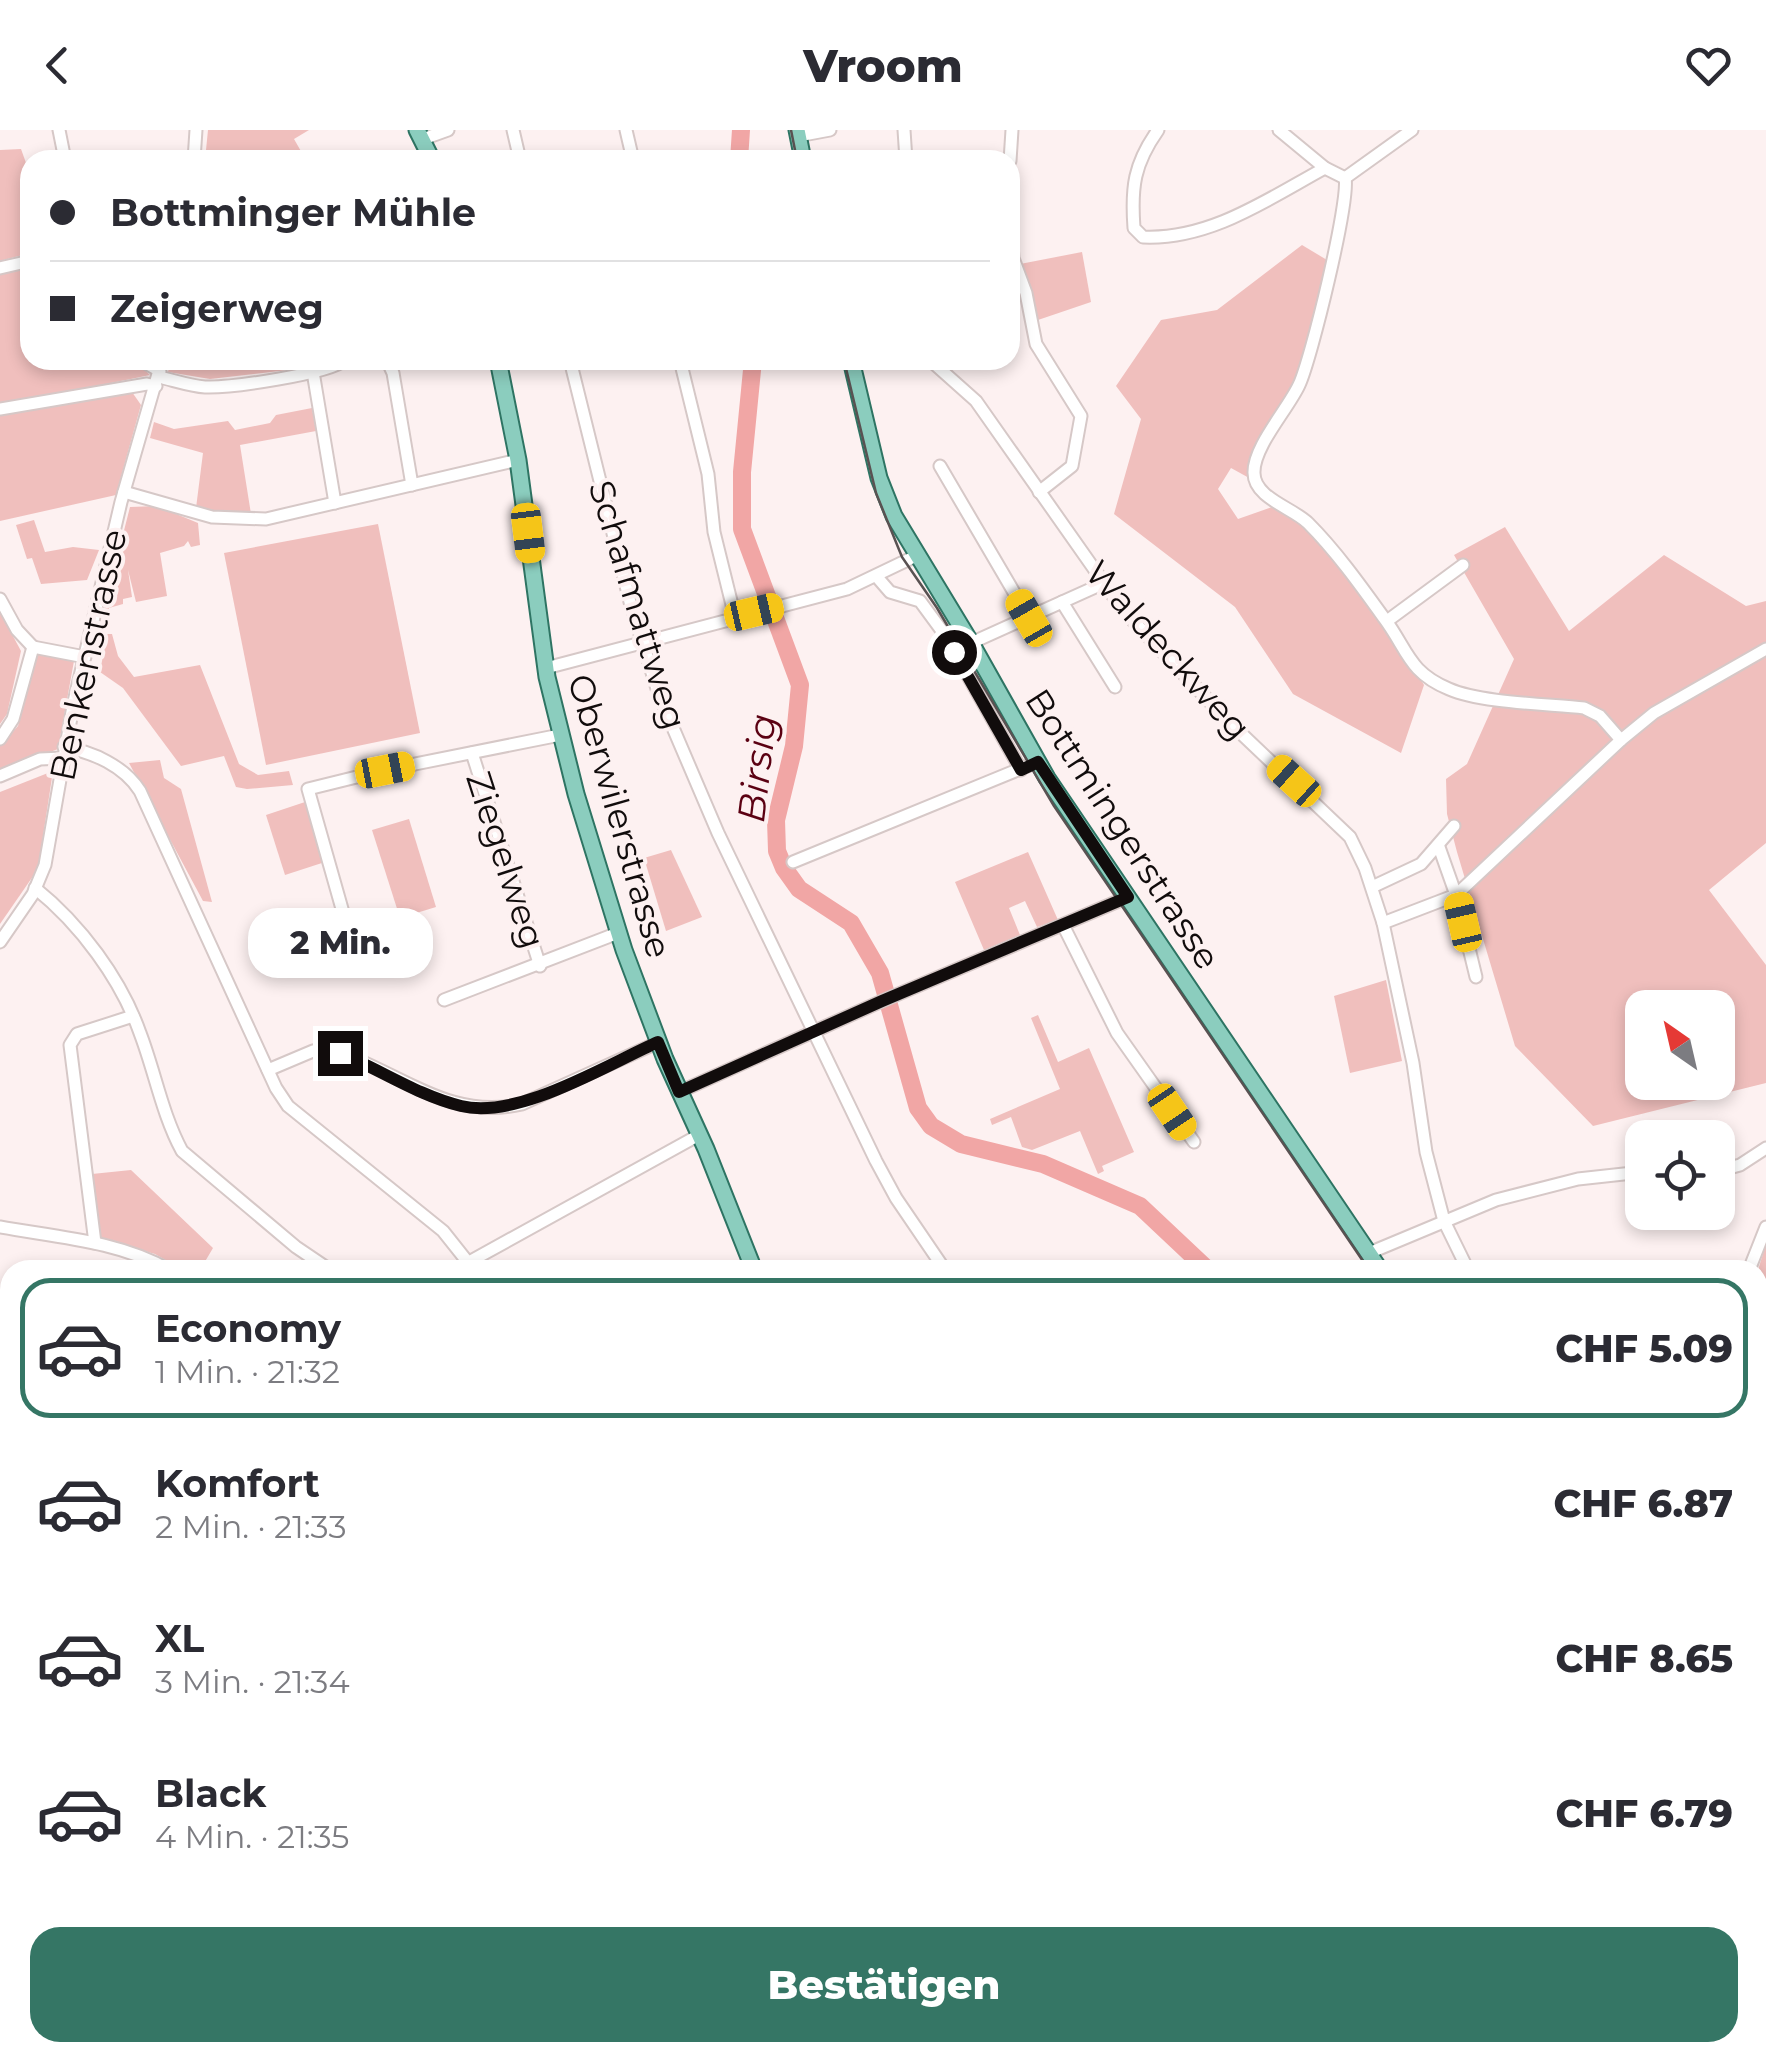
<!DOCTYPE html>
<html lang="de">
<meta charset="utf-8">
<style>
:root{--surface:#fff;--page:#f2f2f3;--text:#2b2b33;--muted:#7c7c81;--line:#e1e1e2;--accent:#357665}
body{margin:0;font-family:Montserrat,sans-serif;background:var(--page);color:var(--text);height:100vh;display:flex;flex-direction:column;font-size:38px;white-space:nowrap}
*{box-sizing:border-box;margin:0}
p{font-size:32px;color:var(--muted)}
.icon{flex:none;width:55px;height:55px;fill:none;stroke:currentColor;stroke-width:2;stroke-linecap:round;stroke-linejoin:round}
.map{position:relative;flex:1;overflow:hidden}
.side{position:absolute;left:0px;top:1130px;width:1768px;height:802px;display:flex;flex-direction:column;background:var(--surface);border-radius:30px 30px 0 0;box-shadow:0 5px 15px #0003}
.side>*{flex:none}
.banner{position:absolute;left:20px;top:20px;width:1000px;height:220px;border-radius:30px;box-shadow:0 5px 15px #0003;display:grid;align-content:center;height:220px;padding:0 30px;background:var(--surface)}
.needle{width:65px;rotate:326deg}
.buttons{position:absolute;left:1625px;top:860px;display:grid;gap:20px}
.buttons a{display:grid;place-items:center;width:110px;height:110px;border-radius:20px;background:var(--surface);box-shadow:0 5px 15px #0003;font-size:50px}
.end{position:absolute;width:45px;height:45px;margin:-22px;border:12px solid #110c0c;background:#fff;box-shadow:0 0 0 5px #fff}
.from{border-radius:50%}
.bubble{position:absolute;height:70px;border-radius:30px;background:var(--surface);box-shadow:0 5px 15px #0003;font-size:32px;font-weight:800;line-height:70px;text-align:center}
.car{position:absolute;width:30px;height:60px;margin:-30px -15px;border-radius:12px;box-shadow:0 0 8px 2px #0007;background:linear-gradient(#f5c518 24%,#345 0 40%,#f5c518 0 76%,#345 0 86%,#f5c518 0)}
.banner b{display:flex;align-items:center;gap:35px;height:95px;font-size:38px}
.banner b+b{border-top:2px solid var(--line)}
.banner i{width:25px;height:25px;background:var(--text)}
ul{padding:18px 0 0;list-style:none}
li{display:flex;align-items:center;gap:30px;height:140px;margin:0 20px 15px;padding:0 10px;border:5px solid transparent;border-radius:30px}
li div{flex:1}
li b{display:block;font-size:38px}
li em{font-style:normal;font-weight:800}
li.active{border-color:var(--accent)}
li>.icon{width:90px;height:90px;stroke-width:1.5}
.cta{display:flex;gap:20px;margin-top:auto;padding:20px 30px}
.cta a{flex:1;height:115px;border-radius:30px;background:var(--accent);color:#fff;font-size:40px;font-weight:800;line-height:115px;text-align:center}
header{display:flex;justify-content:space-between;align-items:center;height:130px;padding:0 30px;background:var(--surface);font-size:45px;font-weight:800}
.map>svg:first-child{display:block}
.green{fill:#f0bfbd;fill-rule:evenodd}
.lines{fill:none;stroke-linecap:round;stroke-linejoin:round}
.river{stroke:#f1a6a5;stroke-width:18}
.minor-casing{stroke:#d6c8c7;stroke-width:15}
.major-casing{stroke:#2e7463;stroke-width:19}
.minor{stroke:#fff;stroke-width:11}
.major{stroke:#8bcdbe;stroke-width:15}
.tram{stroke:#595252;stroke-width:2.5}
.route{stroke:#110c0c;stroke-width:12}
.labels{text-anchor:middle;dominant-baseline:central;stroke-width:8;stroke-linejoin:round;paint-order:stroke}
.street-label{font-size:35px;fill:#110c0c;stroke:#fdf1f1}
.water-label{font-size:38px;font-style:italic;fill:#5b0112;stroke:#fdf1f1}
</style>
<header><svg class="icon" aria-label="back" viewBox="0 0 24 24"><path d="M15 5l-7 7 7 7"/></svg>Vroom<svg class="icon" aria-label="heart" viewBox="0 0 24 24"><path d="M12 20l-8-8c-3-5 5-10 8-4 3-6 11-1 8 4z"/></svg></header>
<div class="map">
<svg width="1766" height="1931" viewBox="0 0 1766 1931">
<rect width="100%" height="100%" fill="#fdf1f1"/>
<g class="green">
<path d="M208,0H309L294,9L306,30H205Z"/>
<path d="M21,19L30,44V123L0,131V20Z"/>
<path d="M1302,115L1327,130L1297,255L1251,349L1231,338L1218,359L1238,389L1275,376L1313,401L1383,486L1424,555L1401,623L1293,564L1235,477L1114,384L1141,289L1116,256L1161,190L1217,180Z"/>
<path d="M1082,122L1091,172L1038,190L1020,134Z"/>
<path d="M30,136V230H134L150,245L0,276V143Z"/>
<path d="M171,230H304L305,238L210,249L168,242Z"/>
<path d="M132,262L141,275L116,365L0,391V281Z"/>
<path d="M312,278L316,301L240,315L251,384L215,383L196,378L203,323L150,308L154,292L174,299L228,291L235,300L270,293L276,285Z"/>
<path d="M157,376L198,393L200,415L191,417L188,411L184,416L160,423L167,466L136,472L128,440L132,467L123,469V474L109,478V488L102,487L130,377Z"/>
<path d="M34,390L45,422L73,417L99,420L87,450L41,454L32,428L27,429L16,395Z"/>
<path d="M378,394L420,603L266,635L224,423Z"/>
<path d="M1505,397L1569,501L1664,425L1746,476L1766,471V713L1709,760L1766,835V953L1593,996L1515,916L1457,722L1447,684L1446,649L1467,634L1514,529L1454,425ZM1642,878H1718V952H1642Z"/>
<path d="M0,482L21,521L7,584L0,594Z"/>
<path d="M107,504H112L118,526L134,547L200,535L239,634L258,645L289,641L293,655L247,659L236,657L224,626L181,636L123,558L100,542Z"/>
<path d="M36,523L74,531L58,619L0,641V616L18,596Z"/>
<path d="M160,630L164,648L181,659L212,772L203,771L129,633Z"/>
<path d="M53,641L38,739L0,794V662Z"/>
<path d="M305,672L325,732L285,745L266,685Z"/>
<path d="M409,689L436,777L400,788L372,700Z"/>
<path d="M671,720L702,787L666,801L644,728Z"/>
<path d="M1028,722L1058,790L1037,797L1025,771L1009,778L1020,805L984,820L955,752Z"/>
<path d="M1386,850L1402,931L1350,943L1334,866Z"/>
<path d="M1038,885L1058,932L1089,918L1134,1022L1102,1036L1104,1041L1098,1044L1080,1001L1032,1020L1022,1017L1011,987L992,995L990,989L1060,959L1031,888Z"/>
<path d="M131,1040L213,1118L200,1140H183L155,1124L100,1108L92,1044Z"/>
<path d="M1766,1114V1415L1758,1383V1140Z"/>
<path d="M621,1922H806L807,1931H611Z"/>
</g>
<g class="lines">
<g class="river">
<path d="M739,30L741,0"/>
<path d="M753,230L742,342V399L800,555L794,616L776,690L777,721L784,738L799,759L851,793L880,843L918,978L931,996L961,1014L1043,1034L1140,1076L1208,1140"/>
<path d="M1367,1922L1369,1931"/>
</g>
<g class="minor-casing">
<g id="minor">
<path d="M59,0L65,30"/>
<path d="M513,0L520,30"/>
<path d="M626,0L633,30"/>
<path d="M904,0L906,30"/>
<path d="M1158,0C1134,34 1131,57 1134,98L1143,107C1210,110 1268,69 1325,38"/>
<path d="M1279,0L1325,38L1345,48"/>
<path d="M798,6L830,0"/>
<path d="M423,9L448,0"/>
<path d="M194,30L196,0"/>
<path d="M1010,31L1012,0"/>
<path d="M1345,48C1350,70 1311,230 1299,255C1288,279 1253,317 1254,343C1254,368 1293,378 1308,393C1336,421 1361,456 1384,488C1408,520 1408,542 1449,559C1481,573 1547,574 1584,578L1600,586L1621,610"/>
<path d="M1345,48L1412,0"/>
<path d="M1010,88L1013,128L1026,163L1036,214L1081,286L1072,336L1039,362"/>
<path d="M0,138L30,131"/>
<path d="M140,230L160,241"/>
<path d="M311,230L335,373"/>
<path d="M387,230L393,243L412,355"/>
<path d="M570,230L630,472L659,565L718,703L876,1031L896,1068L945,1140"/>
<path d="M680,230L708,344L714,402L735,487"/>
<path d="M930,230L976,271L1123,480L1227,590L1350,707L1365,738L1383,793L1413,933L1426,1022L1444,1091L1468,1140"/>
<path d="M159,247C173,250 190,256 205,257C230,258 328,244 345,230"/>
<path d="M0,279L147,254L156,256"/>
<path d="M940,336L1029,488"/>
<path d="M124,362L212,387L266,389L518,330"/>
<path d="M877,447L890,462L920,471L945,505L1021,640"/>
<path d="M0,469L17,500L33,517"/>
<path d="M1062,472L1115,557"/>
<path d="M1387,491L1463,435"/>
<path d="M971,513L1102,454"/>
<path d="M33,517L85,527"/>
<path d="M546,538L847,459L918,425"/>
<path d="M0,609L13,589L33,517"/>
<path d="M64,617C93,622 124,636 140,661L276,958L288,976L443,1101L474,1140"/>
<path d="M472,623L540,836"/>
<path d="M0,646L40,629L63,628"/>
<path d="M1439,717L1456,765L1476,847"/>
<path d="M793,732L1037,632"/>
<path d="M1372,757L1421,734L1454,696"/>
<path d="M35,758C80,794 121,849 140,903C155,942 162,984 182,1021L296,1117L330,1140"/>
<path d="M1383,793L1456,765L1621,610L1654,583L1766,519"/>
<path d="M1063,795L1117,903L1194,1012"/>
<path d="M348,800L308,659L385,640L560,605"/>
<path d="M0,812L33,764L45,735L73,576L121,372L162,230"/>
<path d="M444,870L618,803"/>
<path d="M268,940L313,921L327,919C397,938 445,992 522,974L659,912"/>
<path d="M679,962L882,871L1128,767"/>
<path d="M1718,1041L1740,1035L1766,1018"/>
<path d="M0,1097C56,1107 119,1111 169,1140"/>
<path d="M95,1113L70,915L77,904L133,886"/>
<path d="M1369,1123L1496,1070L1578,1049L1642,1042"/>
<path d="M469,1132L699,1005"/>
<path d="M1749,1140L1766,1097"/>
<path d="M0,1216L10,1218"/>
<path d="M0,1333H10"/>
<path d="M1758,1420L1766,1451"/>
<path d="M1758,1611L1766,1606"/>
<path d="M0,1647L10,1646"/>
<path d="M0,1675L10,1729"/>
<path d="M80,1922L81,1931"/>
<path d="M441,1922L444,1931"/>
<path d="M812,1922V1931"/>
<path d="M1152,1922L1154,1931"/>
<path d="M1242,1922L1244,1931"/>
<path d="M2,1931L10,1866"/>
<path d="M34,1931L64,1922"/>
<path d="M262,1931L285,1922"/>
<path d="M678,1931L685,1922"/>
</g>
</g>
<g class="major-casing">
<g id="major">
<path d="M417,0L432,30"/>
<path d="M797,0L803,30"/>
<path d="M498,230L518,330L547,547L576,664L624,820L665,929L706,1019L754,1140"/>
<path d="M851,230L879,348L894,386L971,513L1047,648L1380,1140"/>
<path d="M1758,1776L1766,1775"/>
<path d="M1060,1922V1931"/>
<path d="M1628,1931L1629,1922"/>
</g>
</g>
<use href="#minor" class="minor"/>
<use href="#major" class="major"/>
<g class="tram">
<path d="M791,0L797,30"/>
<path d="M844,230L876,363L902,427L937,478L1054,676L1369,1140"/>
<path d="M1557,1922V1931"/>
</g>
</g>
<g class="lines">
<path class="route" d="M340,923C379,939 419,966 461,976C518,990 606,935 658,912L679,962L882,871L1128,767L1038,632L1021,640L954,522"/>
</g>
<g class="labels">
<g class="street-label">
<text transform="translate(638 475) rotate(73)">Schafmattweg</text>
<text transform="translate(1168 520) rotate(48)">Waldeckweg</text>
<text transform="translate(88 525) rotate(-78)">Benkenstrasse</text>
<text transform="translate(620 686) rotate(74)">Oberwilerstrasse</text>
<text transform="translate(1123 699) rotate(57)">Bottmingerstrasse</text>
<text transform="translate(506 730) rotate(72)">Ziegelweg</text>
</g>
<g class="water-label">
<text transform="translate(757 638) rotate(-83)">Birsig</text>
</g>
</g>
</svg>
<div class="buttons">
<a><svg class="needle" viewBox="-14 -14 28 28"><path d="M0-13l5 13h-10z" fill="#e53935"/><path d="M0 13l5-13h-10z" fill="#7c7c81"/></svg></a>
<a><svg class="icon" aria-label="locate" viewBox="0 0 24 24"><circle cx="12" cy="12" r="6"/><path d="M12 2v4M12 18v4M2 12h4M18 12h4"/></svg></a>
</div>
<i class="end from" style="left:954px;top:522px"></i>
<i class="end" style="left:340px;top:923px"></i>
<div class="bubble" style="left:248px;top:778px;width:185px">2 Min.</div>
<i class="car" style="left:528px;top:403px;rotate:173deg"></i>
<i class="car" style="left:754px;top:482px;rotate:77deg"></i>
<i class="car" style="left:1029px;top:488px;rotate:330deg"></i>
<i class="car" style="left:385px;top:640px;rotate:79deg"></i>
<i class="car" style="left:1294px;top:651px;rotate:312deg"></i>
<i class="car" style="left:1463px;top:792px;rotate:347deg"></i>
<i class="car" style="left:1172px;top:982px;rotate:146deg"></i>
<div class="banner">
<b><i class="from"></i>Bottminger Mühle</b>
<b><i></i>Zeigerweg</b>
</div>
<section class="side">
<ul>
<li class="active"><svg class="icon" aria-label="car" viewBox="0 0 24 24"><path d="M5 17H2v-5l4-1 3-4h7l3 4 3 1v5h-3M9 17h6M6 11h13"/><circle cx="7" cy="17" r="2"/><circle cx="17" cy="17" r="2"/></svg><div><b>Economy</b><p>1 Min. · 21:32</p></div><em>CHF 5.09</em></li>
<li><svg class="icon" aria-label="car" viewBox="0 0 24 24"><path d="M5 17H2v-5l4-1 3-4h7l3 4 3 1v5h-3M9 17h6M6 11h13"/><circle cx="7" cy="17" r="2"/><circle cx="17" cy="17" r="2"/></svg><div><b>Komfort</b><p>2 Min. · 21:33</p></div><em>CHF 6.87</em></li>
<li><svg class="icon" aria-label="car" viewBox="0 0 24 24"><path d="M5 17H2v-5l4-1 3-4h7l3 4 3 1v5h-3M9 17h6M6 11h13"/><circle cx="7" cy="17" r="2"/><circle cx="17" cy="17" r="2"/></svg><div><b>XL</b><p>3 Min. · 21:34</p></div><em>CHF 8.65</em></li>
<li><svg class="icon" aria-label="car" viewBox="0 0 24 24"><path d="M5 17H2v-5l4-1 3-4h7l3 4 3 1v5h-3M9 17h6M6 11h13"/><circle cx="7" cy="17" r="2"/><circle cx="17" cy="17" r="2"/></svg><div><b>Black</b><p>4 Min. · 21:35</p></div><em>CHF 6.79</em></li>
</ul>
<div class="cta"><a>Bestätigen</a></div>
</section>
</div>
